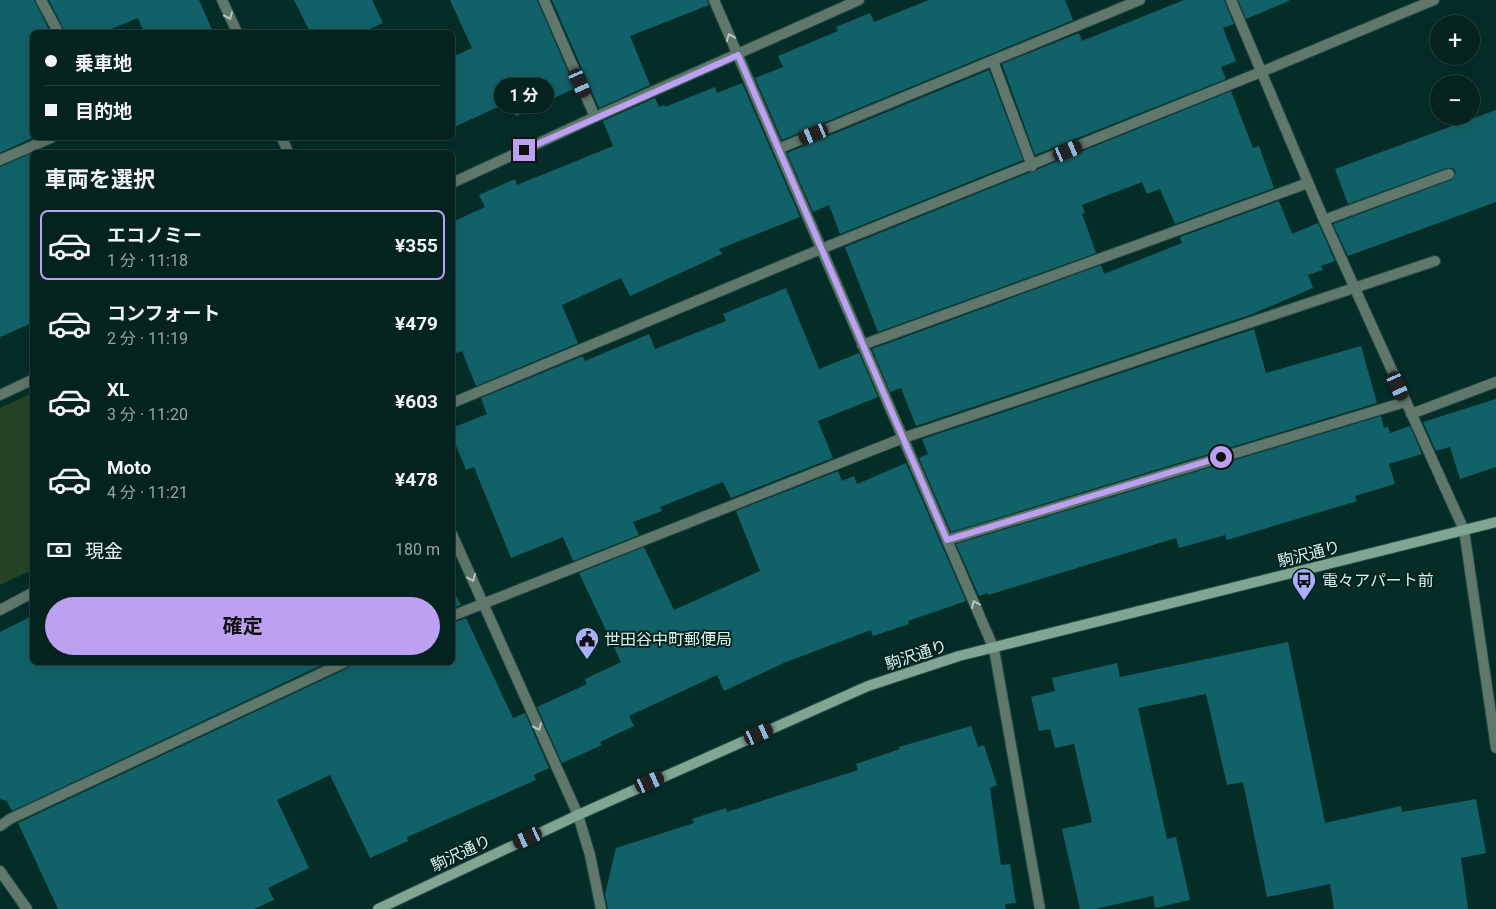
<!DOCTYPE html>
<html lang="ja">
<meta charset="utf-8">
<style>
:root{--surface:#04221e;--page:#0d2a27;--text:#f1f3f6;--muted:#97a4a4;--line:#253f3c;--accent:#bca0f2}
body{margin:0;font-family:Roboto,"Noto Sans JP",sans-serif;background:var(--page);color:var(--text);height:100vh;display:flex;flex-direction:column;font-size:19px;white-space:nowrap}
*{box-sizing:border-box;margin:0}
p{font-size:16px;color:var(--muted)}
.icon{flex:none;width:28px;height:28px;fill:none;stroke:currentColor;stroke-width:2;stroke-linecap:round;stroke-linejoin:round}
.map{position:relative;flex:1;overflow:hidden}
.panel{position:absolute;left:30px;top:150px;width:425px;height:515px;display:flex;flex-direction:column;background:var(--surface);border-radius:8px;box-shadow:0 5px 20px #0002,0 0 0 1px var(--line)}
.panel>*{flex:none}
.banner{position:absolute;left:30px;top:30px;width:425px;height:110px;border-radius:8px;box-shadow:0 5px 20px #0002,0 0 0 1px var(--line);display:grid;align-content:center;height:110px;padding:0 15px;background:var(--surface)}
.controls{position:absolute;left:1430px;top:15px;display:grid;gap:10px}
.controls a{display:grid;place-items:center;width:50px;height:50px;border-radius:50%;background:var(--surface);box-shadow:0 5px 20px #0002,0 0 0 1px var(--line);font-size:25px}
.end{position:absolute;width:22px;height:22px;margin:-11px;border:6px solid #bca0f2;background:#111;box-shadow:0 0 0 2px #111}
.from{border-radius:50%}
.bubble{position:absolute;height:35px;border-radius:18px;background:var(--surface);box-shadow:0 5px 20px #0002,0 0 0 1px var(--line);font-size:16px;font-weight:700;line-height:35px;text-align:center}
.car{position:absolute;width:15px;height:30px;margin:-15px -8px;border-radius:6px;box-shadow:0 0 4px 1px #0007;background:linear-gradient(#222 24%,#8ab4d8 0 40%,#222 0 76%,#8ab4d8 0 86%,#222 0)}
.banner b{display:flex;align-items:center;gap:18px;height:48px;font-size:19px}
.banner b+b{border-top:1px solid var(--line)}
.banner i{width:12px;height:12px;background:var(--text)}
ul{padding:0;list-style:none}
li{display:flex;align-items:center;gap:15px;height:70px;margin:0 10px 8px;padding:0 5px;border:2px solid transparent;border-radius:8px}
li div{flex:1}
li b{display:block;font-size:19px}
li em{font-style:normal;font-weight:700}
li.current{border-color:var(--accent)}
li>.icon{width:45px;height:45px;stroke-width:1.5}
h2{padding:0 15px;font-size:22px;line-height:60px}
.pay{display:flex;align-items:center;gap:12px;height:55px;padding:0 15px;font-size:19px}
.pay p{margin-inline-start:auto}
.button{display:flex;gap:10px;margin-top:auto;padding:10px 15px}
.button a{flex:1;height:58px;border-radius:30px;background:var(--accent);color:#111;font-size:20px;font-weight:700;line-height:58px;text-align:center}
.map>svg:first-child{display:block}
.green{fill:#254426}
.building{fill:#116268}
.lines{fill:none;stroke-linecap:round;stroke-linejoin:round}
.service-casing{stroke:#234944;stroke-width:12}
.minor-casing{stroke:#234944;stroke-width:12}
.tertiary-casing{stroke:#234944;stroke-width:12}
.secondary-casing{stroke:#234944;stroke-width:12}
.service{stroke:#60776b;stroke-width:10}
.minor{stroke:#60776b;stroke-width:10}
.tertiary{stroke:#60776b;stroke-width:10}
.secondary{stroke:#7fa593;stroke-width:10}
.oneway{stroke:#b2c7c0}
.route{stroke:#bca0f2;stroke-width:6}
.labels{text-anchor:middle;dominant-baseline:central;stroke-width:4;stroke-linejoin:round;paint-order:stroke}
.street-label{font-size:16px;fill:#def2ee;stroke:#00231e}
.poi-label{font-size:16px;fill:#def2ee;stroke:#00231e;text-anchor:start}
</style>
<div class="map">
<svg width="1496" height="909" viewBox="0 0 1496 909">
<rect width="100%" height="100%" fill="#052d28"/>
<path class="green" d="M32,393V570L0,585V408Z"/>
<g class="building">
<path d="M0,0H34L50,32H32V138L0,153Z"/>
<path d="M49,0H199L213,32H144L138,18L104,32H65Z"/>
<path d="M294,0H372L383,23L363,32H310Z"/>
<path d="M450,0H537L575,88L516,116L509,102L452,128V57L472,48Z"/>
<path d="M552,0H707L709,5L630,36L650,85L599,108Z"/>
<path d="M929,0H1065L1073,20L782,140L755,78L783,67L778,56L838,31L836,27L870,13L874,22Z"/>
<path d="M1184,0H1224L1234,24L1223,28L1236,61L1221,67L1226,79L1035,155L1002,64L1079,33L1082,41Z"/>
<path d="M1238,0H1289V1L1246,19Z"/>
<path d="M989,70L1023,160L840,234L829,205L813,212L787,153Z"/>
<path d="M742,83L800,217L719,249L722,254L630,296L621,278L562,305L578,343L476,386L462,351L452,355V222L485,207L479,195L515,179L517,185L613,146L603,121L655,98L659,107L664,105L665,107L715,87L717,93Z"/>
<path d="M1231,91L1253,148L1259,146L1274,188L1175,224L1160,189L1147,194L1142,182L1082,205L1085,213L1082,214L1096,253L878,332L845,247Z"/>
<path d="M1496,110V202L1348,256L1333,224L1451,180L1456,172L1453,168H1447L1348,204L1335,169Z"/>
<path d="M32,153V323L0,337V167Z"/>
<path d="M1279,201L1292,234L1318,223L1335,261L1321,266L1323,270L1308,275L1313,288L1250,315L916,426L901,388L890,392L872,349L1101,265L1104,274L1182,243L1180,237Z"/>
<path d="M786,288L819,369L859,353L878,397L818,421L833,458L731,498L723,482L660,507L662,511L633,522L639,535L573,561L563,537L511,558L474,467L466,470L452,436V428L487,414L481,398L583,356L585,361L649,334L655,349L726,321L723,314Z"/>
<path d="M1254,329L1266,373L1361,346L1377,403L951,532L919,458L928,454L922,439Z"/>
<path d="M1496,399V467L1460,479L1450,447L1436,451L1423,422Z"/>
<path d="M1381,416L1384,428L1388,427L1390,433L1410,426L1422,454L1389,464L1395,484L1355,496L1357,501L1227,540L1225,535L1179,548L1176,538L988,595V593L979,596L956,544Z"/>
<path d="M906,463L966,601L908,621L909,624L873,636L871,630L786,662L724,691L717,675L629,716L634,726L600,742L602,745L562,763L537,707L587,684L585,679L621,662L579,573L644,547L674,610L760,571L736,511L838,471L842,481L854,476L857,484Z"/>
<path d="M452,588L461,605L452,608Z"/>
<path d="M32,616V662H328L12,811L7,801L0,799V632Z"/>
<path d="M466,618L513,718L525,713L549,768L534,775L536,780L407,837L408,841L370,858L330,775L277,800L309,868L268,888L274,900L254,909H58L18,823L348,668L352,662H452V623Z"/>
<path d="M1288,642L1325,823L1401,806L1402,812L1476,799L1486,853L1461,858L1468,909H1334L1330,884L1267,897L1243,782L1227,785L1206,694L1138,708L1167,839L1176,837L1190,900L1155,908L1153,896L1095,909H1080L1062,829L1092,822L1074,744L1055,748L1050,729L1039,731L1031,697L1055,691L1052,678L1117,663L1120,677Z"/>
<path d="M971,726L978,747L984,745L997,785L990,788L1001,865L1010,864L1016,903L1005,904L1006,909H608L605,894L616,848L694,823L692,819L726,808L727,812L858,770L856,764L900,749L899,747Z"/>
</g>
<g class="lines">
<g class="service-casing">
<g id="service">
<path d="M41,0L58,32"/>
<path d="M544,0L595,117"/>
<path d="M993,61L1032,166"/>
<path d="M778,149L1140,0"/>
<path d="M0,160L51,138"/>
<path d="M1324,220L1449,174"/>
<path d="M862,345L1308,183"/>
<path d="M452,403L821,249L1261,72"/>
<path d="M1411,414L1496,382"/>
<path d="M947,540L1405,402"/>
<path d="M0,610L32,593"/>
<path d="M452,616L903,438L1435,261"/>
<path d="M578,815L590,855L601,909"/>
<path d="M0,826L10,819L345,662"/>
</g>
</g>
<g class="minor-casing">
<g id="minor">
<path d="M222,0L237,32"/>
<path d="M714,0L994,649L1040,909"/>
<path d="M1231,0L1324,220L1464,530L1496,748"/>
<path d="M1261,72L1434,0"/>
<path d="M282,138L288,152"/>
<path d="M452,183L595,117L859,0"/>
<path d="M0,395L32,380"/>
<path d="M452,534L578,815"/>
</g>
</g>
<g class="tertiary-casing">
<path id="tertiary" d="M0,871L27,909"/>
</g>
<g class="secondary-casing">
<path id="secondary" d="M378,909L578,815L868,686L959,656L1496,522"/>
</g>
<use href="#service" class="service"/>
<use href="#minor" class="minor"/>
<use href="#tertiary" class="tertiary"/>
<use href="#secondary" class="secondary"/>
</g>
<defs><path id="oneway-chevron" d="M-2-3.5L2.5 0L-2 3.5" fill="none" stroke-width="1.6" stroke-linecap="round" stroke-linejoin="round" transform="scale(1.25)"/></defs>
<g class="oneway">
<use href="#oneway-chevron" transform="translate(229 16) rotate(66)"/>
<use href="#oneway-chevron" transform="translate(730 37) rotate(-113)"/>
<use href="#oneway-chevron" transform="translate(472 578) rotate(66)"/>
<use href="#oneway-chevron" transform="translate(975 604) rotate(-113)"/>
<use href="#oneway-chevron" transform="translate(538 727) rotate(66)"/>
</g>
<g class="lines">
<path class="route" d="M524,150L738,55L947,540L1221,457"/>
</g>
<defs>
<g id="bus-pin" transform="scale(1.25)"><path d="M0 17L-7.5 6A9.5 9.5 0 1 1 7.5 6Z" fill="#a9b0fc" stroke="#00231e"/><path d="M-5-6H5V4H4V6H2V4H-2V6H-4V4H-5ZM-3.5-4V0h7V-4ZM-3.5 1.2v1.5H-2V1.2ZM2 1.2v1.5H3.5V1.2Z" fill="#111"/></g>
<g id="civic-pin" transform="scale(1.25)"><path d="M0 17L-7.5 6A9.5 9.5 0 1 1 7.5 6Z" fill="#a9b0fc" stroke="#00231e"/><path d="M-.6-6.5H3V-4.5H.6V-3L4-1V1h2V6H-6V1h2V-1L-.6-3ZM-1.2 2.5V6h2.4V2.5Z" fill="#111"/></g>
</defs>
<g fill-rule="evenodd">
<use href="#bus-pin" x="1304" y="580"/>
<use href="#civic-pin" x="587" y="639"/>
</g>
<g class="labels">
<g class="street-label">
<text transform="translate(1309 554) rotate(-14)">駒沢通り</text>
<text transform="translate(916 655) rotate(-18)">駒沢通り</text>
<text transform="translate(461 853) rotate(-25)">駒沢通り</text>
</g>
<g class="poi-label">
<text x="1322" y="580">電々アパート前</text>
<text x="604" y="639">世田谷中町郵便局</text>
</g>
</g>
</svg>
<div class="controls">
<a>+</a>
<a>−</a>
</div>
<i class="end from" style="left:1221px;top:457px"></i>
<i class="end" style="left:524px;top:150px"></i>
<div class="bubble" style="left:494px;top:78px;width:60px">1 分</div>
<i class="car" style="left:580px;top:83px;rotate:156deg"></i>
<i class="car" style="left:814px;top:134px;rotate:248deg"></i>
<i class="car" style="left:1068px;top:151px;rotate:67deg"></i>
<i class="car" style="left:1398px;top:386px;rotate:156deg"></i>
<i class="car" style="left:759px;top:734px;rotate:66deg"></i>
<i class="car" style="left:650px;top:782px;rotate:66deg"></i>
<i class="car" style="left:528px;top:838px;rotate:245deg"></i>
<div class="banner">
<b><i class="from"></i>乗車地</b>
<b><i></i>目的地</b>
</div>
<section class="panel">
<h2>車両を選択</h2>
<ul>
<li class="current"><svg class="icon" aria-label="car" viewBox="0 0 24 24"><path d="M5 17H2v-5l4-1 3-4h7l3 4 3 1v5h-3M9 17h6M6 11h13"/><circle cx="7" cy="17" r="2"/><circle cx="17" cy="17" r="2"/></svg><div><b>エコノミー</b><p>1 分 · 11:18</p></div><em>¥355</em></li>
<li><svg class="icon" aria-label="car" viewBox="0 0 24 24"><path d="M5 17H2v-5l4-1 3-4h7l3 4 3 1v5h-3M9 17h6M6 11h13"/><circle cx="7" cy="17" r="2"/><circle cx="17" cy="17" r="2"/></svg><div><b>コンフォート</b><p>2 分 · 11:19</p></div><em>¥479</em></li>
<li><svg class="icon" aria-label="car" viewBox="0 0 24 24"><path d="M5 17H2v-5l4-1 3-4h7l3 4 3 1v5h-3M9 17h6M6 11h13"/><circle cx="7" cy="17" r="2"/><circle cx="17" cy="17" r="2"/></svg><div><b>XL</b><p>3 分 · 11:20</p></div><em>¥603</em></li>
<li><svg class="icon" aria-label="car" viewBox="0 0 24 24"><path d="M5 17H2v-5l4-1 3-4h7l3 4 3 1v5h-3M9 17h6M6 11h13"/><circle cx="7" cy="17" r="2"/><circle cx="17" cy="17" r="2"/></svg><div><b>Moto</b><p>4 分 · 11:21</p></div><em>¥478</em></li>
</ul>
<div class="pay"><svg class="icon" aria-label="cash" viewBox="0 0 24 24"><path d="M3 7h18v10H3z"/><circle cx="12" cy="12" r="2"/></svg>現金<p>180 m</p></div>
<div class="button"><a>確定</a></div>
</section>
</div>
